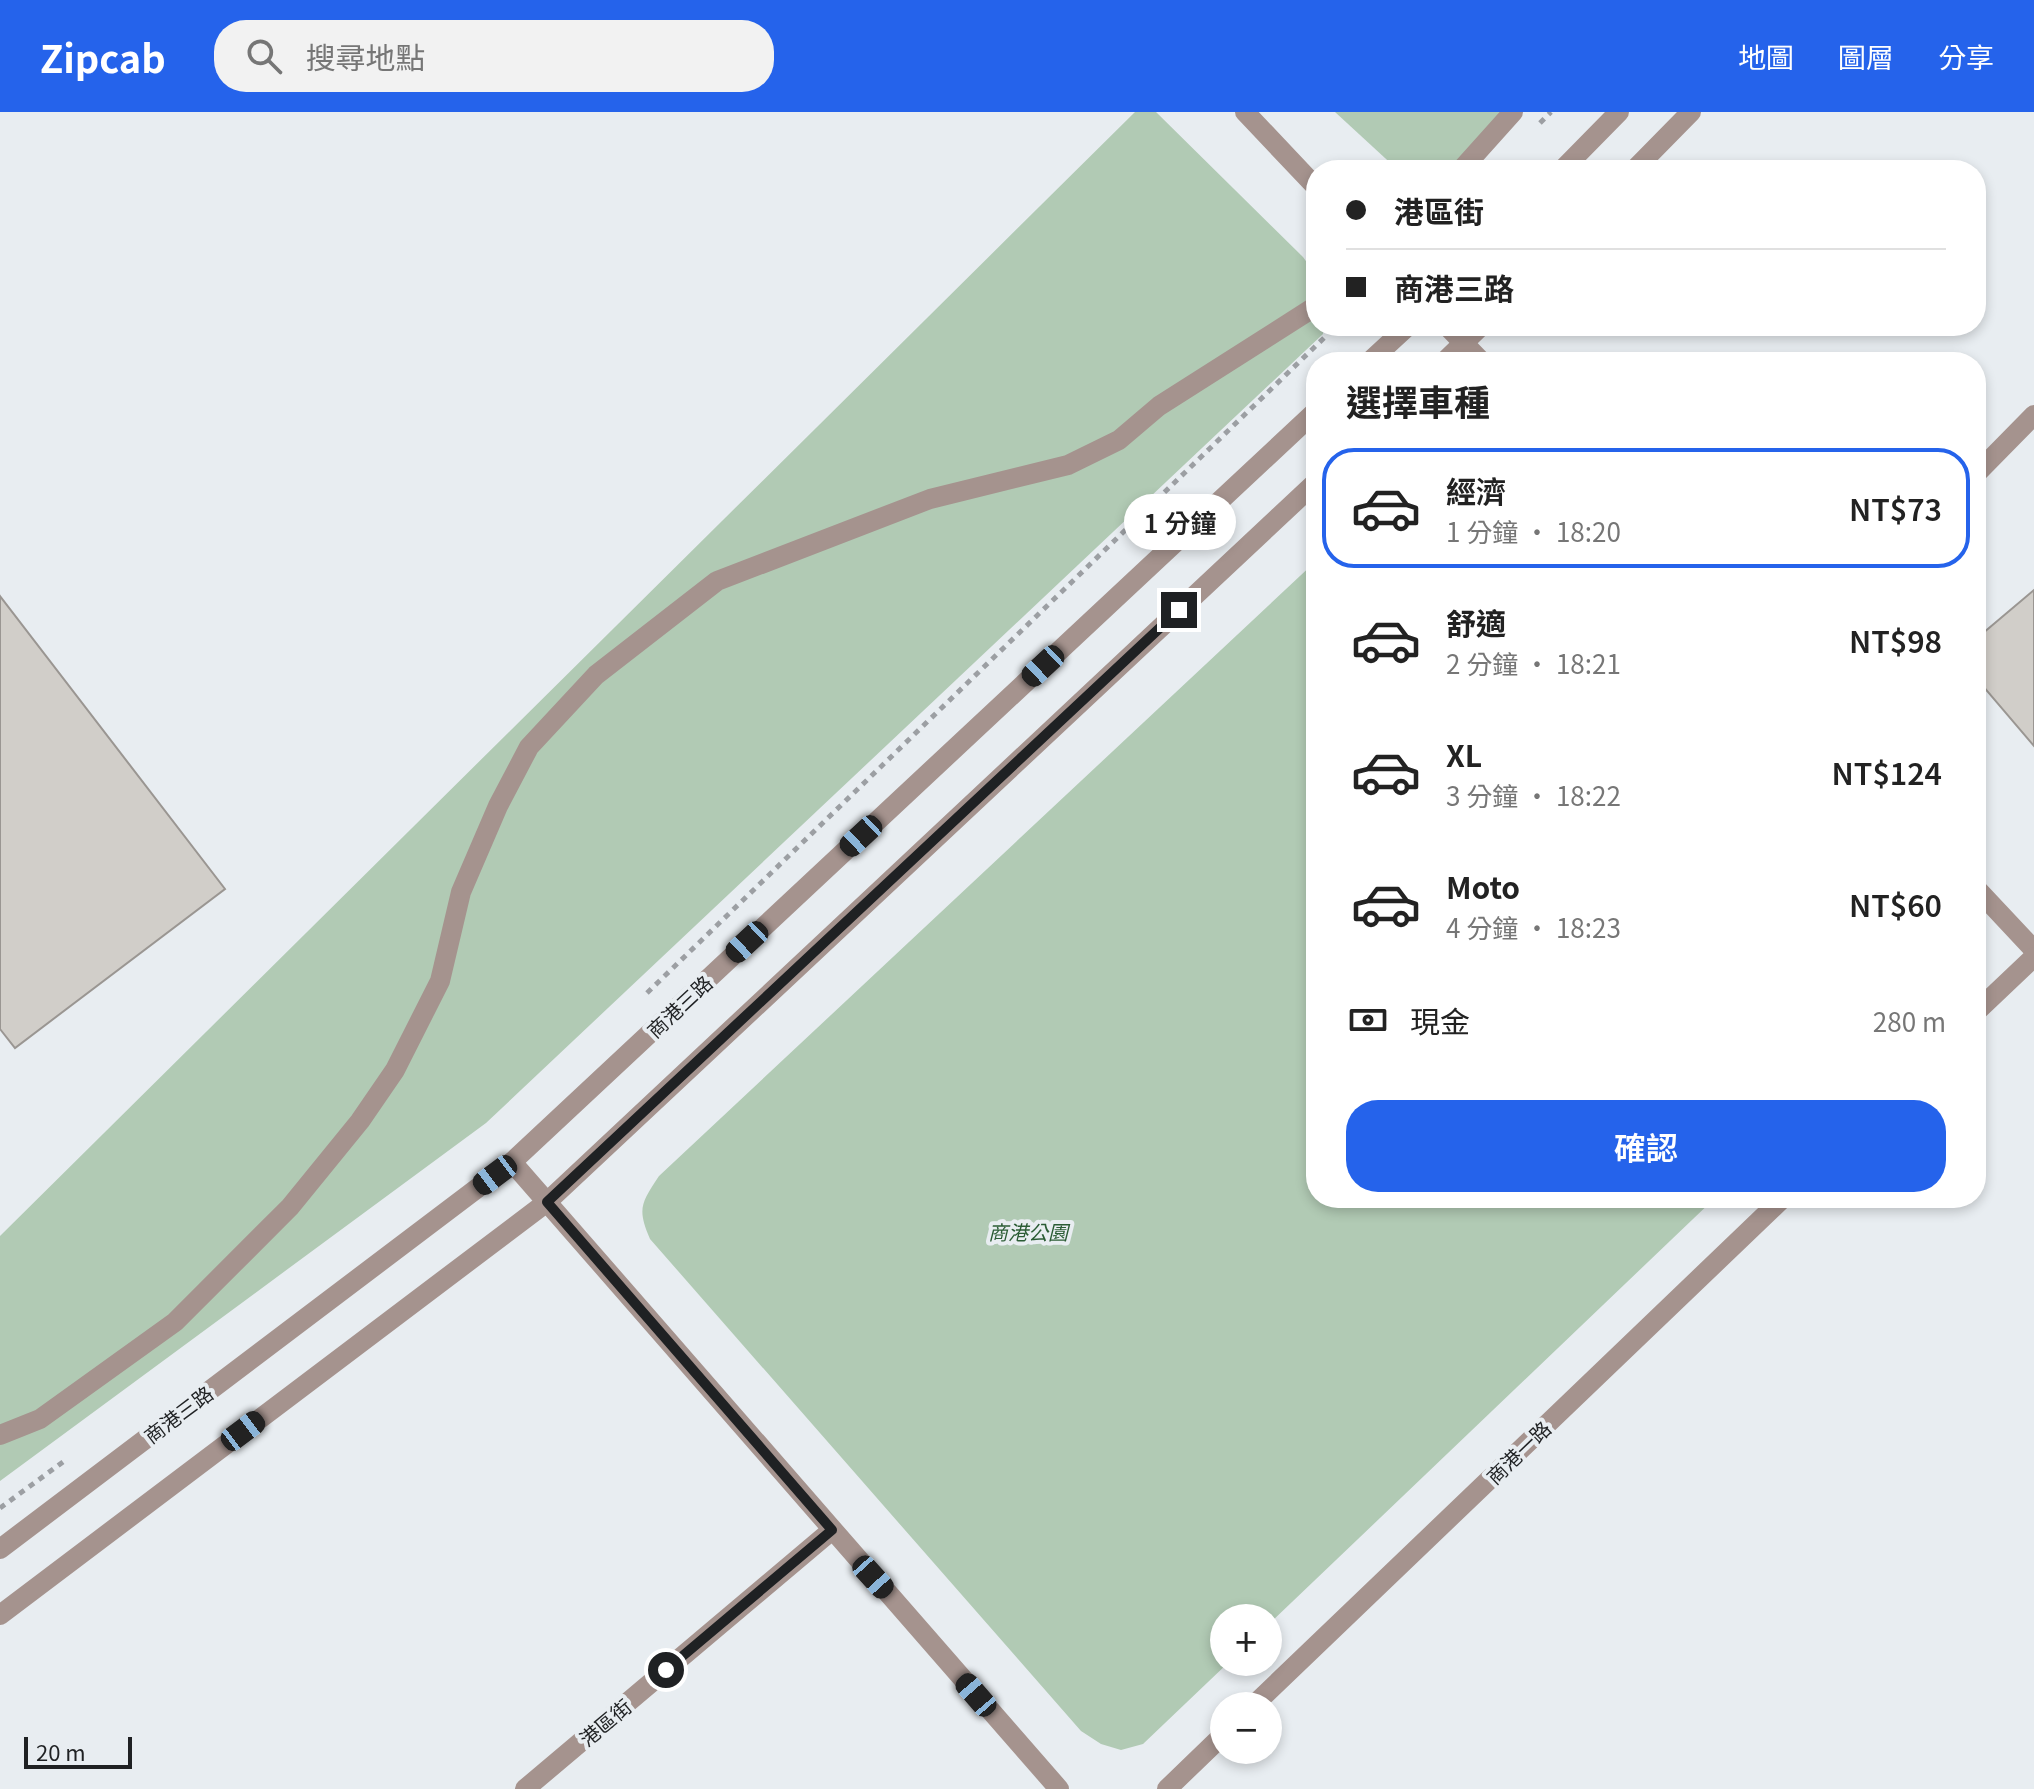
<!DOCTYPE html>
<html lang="zh-TW">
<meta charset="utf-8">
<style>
:root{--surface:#fff;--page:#f2f2f2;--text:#222;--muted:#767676;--line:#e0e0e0;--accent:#2563eb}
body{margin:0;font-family:Georgia,"Noto Sans TC",serif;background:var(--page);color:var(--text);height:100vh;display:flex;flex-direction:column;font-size:30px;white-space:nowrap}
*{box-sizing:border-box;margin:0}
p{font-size:26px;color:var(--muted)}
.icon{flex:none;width:44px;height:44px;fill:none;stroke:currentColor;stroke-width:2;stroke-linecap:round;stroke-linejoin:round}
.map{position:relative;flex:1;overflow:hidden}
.panel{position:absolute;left:1306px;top:240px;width:680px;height:856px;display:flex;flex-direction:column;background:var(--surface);border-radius:32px;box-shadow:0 4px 12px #0003}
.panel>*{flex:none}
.top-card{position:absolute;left:1306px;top:48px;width:680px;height:176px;border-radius:32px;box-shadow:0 4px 12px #0003;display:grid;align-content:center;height:176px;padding:0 40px;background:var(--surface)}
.controls{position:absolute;left:1210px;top:1492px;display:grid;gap:16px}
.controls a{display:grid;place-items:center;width:72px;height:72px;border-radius:50%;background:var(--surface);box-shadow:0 4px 12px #0003;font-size:40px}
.scale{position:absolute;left:24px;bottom:20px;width:108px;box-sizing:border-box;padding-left:8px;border:4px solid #1f2123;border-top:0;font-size:22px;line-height:28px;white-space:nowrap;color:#1f2123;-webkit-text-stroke:6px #e8edf1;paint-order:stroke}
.end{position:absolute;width:36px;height:36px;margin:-18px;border:10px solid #1f2123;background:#fff;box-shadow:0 0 0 4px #fff}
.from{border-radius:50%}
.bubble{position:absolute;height:56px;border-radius:28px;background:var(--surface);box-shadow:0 4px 12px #0003;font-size:26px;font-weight:600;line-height:56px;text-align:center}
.car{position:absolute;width:24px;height:48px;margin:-24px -12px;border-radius:10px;box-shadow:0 0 6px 2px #0007;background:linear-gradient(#222 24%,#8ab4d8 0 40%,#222 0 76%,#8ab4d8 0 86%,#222 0)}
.top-card b{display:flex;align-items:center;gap:28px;height:76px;font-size:30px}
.top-card b+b{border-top:2px solid var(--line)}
.top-card i{width:20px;height:20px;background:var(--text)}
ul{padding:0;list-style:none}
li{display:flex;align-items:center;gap:24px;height:120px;margin:0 16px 12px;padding:0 24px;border:4px solid transparent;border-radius:32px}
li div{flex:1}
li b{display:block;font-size:30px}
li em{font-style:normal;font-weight:600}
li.active{border-color:var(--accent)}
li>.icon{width:72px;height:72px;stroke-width:1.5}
h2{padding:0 40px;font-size:36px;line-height:96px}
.pay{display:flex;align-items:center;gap:20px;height:88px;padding:0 40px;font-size:30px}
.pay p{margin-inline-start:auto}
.button{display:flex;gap:16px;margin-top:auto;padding:16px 40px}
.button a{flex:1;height:92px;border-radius:32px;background:var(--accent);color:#fff;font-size:32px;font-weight:600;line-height:92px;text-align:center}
header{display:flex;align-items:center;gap:48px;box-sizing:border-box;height:112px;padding:0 40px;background:var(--accent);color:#fff}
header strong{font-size:38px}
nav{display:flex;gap:44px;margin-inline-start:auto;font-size:28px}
.search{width:560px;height:72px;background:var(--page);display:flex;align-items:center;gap:20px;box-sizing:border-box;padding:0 28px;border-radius:32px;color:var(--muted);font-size:30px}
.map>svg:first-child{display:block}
.green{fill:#b1cab4}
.building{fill:#d1cec9;stroke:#9a9692;stroke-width:2}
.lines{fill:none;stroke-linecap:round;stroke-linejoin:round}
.path{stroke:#9c9fa3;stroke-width:5;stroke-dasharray:6 6;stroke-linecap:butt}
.pedestrian{stroke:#a5938e;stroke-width:20}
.minor{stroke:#a5938e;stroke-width:20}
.tertiary{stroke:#a5938e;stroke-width:20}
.route{stroke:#1f2123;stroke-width:10}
.labels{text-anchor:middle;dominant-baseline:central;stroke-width:8;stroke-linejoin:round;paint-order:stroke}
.street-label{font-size:20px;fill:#1f2123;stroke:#e8edf1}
.park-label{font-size:20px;font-style:italic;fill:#2b5c35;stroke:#e8edf1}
</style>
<header>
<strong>Zipcab</strong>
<div class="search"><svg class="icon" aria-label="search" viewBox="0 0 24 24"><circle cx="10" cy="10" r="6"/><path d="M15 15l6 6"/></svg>搜尋地點</div>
<nav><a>地圖</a><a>圖層</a><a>分享</a></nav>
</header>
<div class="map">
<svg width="2034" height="1677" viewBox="0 0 2034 1677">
<rect width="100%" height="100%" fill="#e8edf1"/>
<g class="green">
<path d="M1135,0H1156L1303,145L1316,163V214H1324L1323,222L486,1011L0,1369V1124Z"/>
<path d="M1335,0H1509L1453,58H1398Z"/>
<path d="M1316,449V1086H1715L1268,1513V1506H1224V1550H1229L1143,1632L1121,1638L1101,1632L1081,1619L650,1127C637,1097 641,1091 659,1064Z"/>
</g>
<g class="building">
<path d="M2034,478V634L1976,566V527Z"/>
<path d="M0,484L225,777L15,936L0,917Z"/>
</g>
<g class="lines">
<g class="path">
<path d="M1540,11L1551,0"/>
<path d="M647,881L1327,223"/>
<path d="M0,1396L67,1347"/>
</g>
<g class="pedestrian">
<path d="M1461,58L1513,0"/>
<path d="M0,1323L40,1307L175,1210L290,1095L360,1009L395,958L440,869L461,780L498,694L529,635L596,563L717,469L930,387L1068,353L1119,328L1159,294L1316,194"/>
</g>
<g class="minor">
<path d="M1245,0L1316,75"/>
<path d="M1447,214L1482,250"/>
<path d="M1976,362L2034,303"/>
<path d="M1976,776L2034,838"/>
<path d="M1976,900L2034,845"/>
<path d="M512,1050L1059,1677"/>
<path d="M1253,1594L1783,1086"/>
<path d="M525,1677L832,1418"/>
<path d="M1167,1677L1224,1622"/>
</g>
<g class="tertiary">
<path d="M1562,58L1619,0"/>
<path d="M1634,58L1691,0"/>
<path d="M1369,250L1408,214"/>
<path d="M1444,250L1481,214"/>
<path d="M0,1437L512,1050L1316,299"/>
<path d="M0,1503L547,1090L1316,370"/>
</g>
</g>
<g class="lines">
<path class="route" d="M666,1558L832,1418L547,1090L1179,498"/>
</g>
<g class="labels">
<g class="street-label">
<text transform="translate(679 894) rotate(-43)">商港三路</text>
<text transform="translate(178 1302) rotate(-37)">商港三路</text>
<text transform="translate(1518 1340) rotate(-44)">商港一路</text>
<text transform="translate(605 1610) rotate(-40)">港區街</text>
</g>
<g class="park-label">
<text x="1028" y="1119">商港公園</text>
</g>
</g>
</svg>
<div class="controls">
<a>+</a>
<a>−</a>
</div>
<div class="scale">20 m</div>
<i class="end from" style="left:666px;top:1558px"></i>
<i class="end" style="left:1179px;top:498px"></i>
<div class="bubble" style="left:1124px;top:382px;width:112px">1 分鐘</div>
<i class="car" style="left:1043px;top:554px;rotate:227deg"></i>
<i class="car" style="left:861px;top:724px;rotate:227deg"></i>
<i class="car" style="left:747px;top:830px;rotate:227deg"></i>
<i class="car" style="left:495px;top:1063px;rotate:233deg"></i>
<i class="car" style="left:243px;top:1319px;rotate:53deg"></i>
<i class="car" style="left:873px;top:1465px;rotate:138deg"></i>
<i class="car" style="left:976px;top:1583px;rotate:319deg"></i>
<div class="top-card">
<b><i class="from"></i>港區街</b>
<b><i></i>商港三路</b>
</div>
<section class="panel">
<h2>選擇車種</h2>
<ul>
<li class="active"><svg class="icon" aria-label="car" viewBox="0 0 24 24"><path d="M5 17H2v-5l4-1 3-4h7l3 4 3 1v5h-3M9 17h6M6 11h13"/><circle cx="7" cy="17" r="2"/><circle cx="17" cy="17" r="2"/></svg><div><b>經濟</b><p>1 分鐘 · 18:20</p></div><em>NT$73</em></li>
<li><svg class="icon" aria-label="car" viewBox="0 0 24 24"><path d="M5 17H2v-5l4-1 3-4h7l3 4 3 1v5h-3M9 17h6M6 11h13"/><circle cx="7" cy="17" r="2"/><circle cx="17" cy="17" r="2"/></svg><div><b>舒適</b><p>2 分鐘 · 18:21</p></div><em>NT$98</em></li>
<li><svg class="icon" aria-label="car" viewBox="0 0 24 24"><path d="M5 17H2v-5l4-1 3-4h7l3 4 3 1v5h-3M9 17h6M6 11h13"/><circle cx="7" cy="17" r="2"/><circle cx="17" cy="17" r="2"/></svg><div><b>XL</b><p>3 分鐘 · 18:22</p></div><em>NT$124</em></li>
<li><svg class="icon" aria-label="car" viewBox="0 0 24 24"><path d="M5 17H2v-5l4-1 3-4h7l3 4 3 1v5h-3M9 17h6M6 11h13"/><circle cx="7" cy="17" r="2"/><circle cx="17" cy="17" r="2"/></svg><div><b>Moto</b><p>4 分鐘 · 18:23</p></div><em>NT$60</em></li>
</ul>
<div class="pay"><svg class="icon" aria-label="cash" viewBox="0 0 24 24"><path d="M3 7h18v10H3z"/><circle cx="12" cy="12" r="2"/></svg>現金<p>280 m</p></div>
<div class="button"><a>確認</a></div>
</section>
</div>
